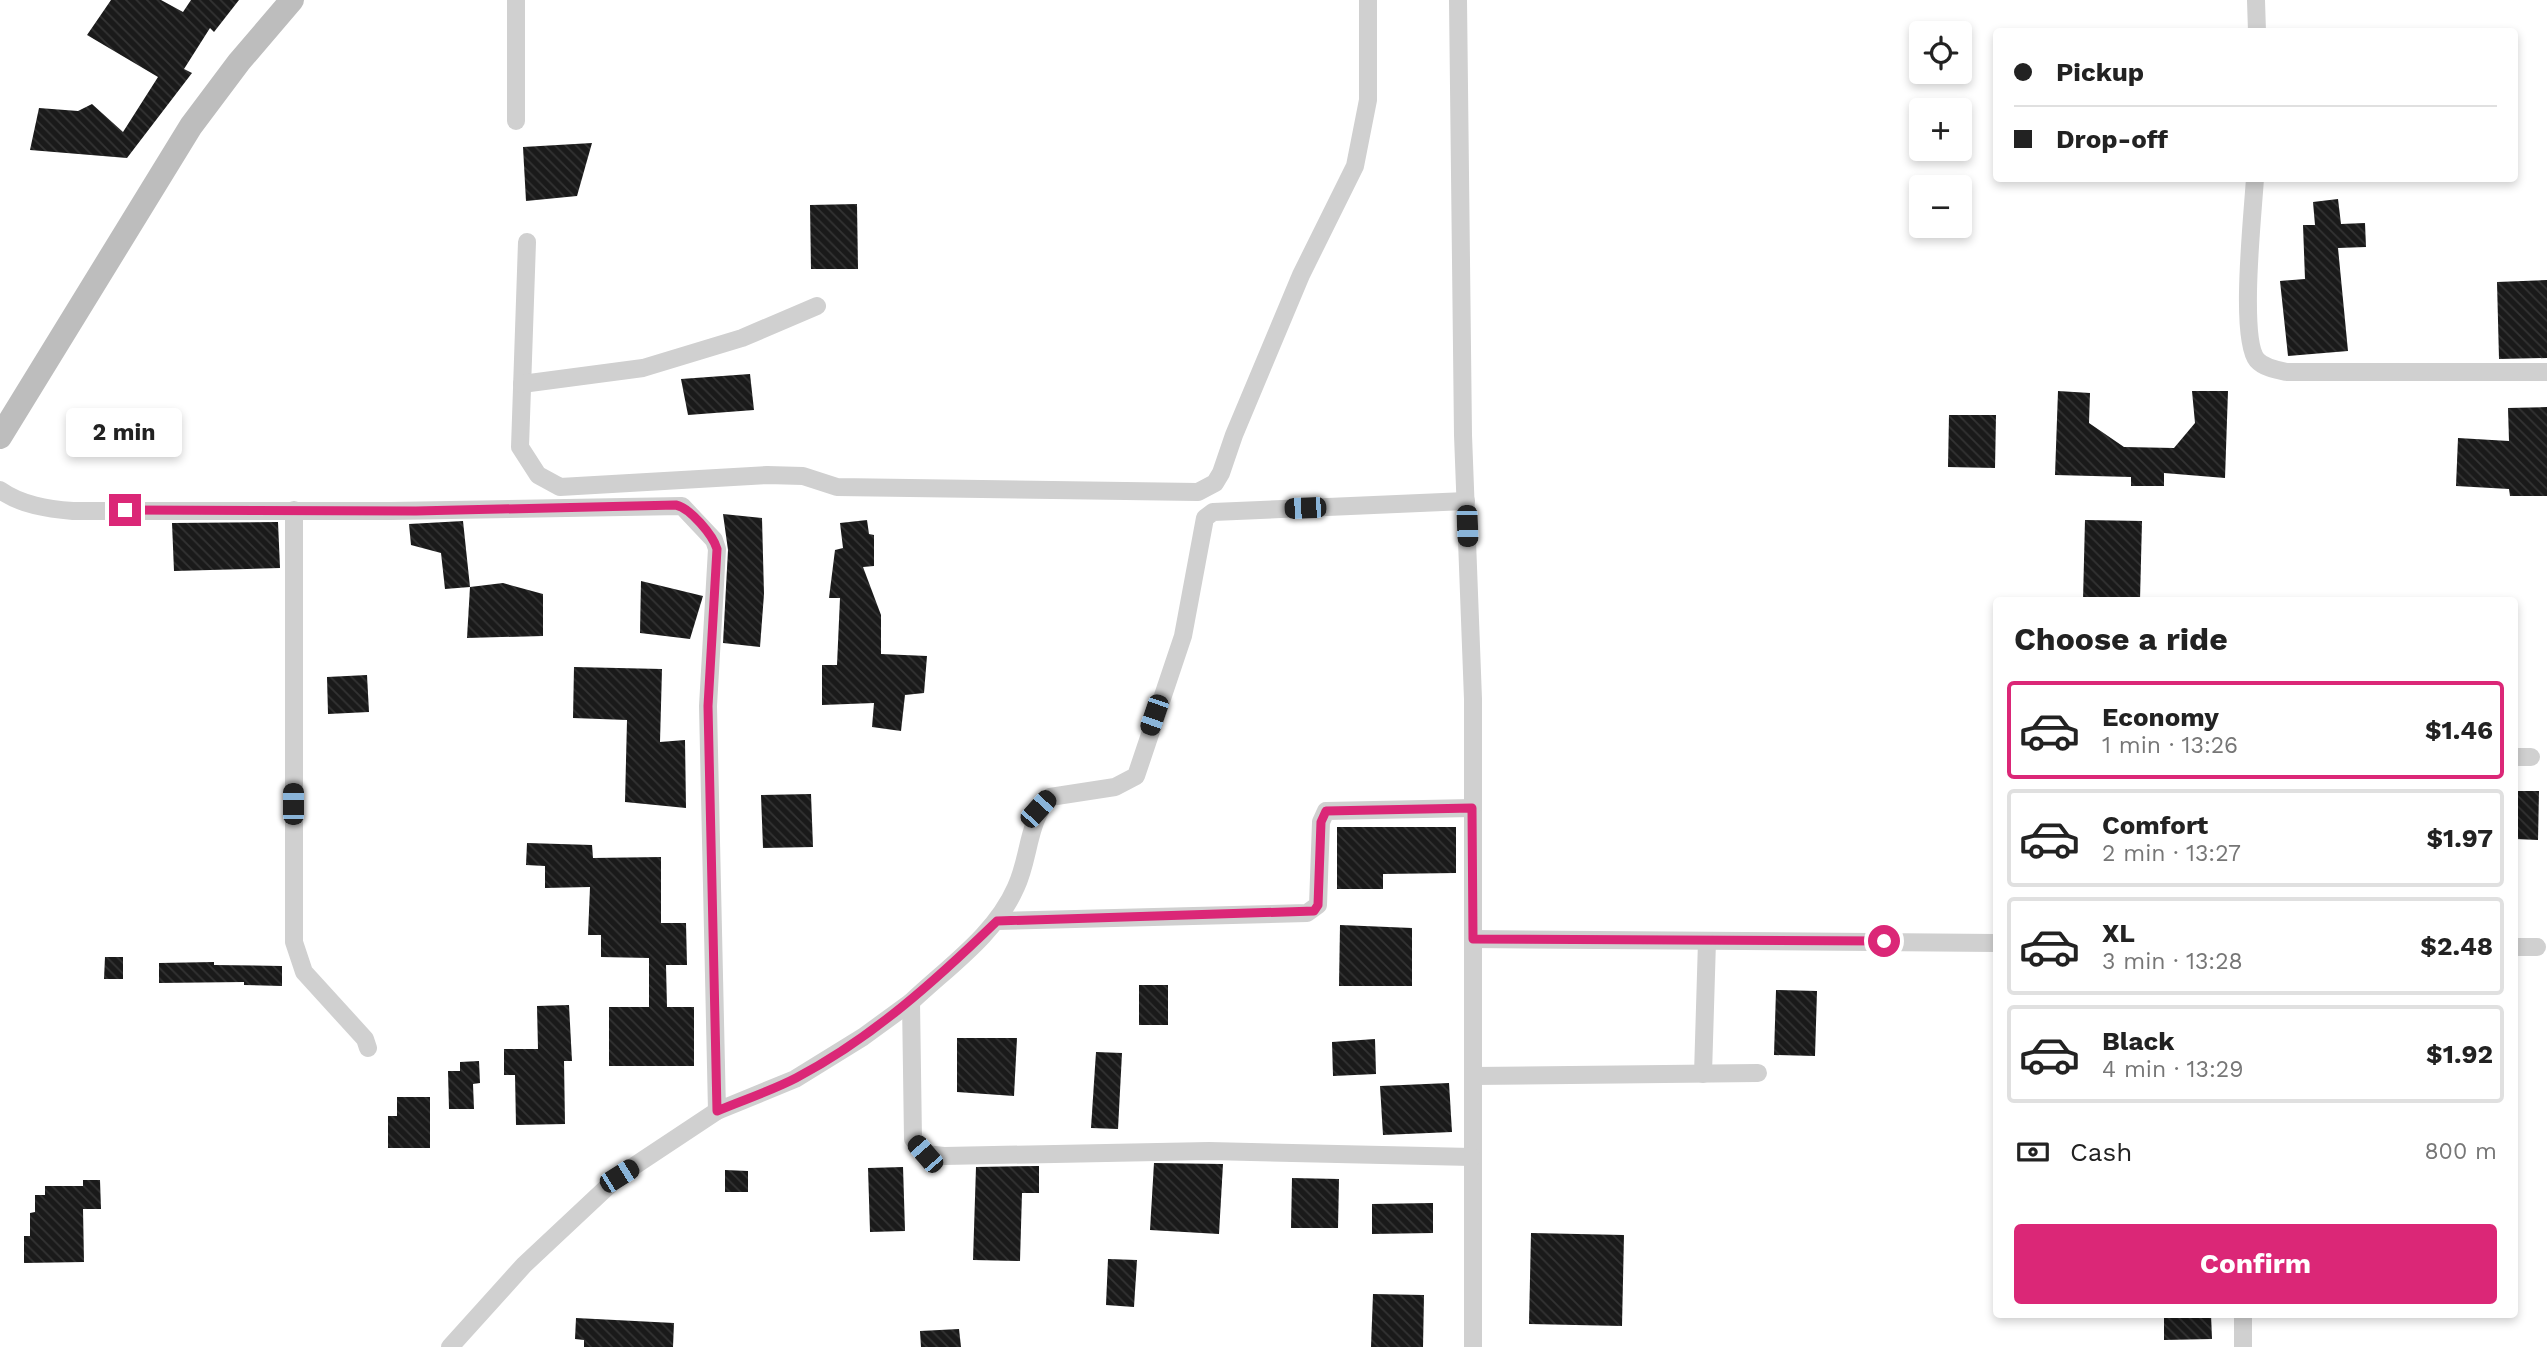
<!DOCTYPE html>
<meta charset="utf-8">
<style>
:root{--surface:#fff;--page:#f2f2f2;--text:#222;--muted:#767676;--line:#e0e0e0;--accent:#db2777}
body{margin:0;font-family:"Work Sans",sans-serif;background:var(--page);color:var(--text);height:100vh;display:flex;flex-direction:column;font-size:26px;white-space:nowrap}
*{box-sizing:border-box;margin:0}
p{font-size:23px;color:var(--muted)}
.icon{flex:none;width:38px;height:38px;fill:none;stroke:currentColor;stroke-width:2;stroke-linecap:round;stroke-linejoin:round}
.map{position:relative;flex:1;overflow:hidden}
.details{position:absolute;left:1993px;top:597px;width:525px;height:721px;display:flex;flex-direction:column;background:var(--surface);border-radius:7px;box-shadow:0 4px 10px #0003}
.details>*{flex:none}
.hud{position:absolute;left:1993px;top:28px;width:525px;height:154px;border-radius:7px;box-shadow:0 4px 10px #0003;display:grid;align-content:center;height:154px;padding:0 21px;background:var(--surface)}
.fabs{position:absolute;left:1909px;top:21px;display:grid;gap:14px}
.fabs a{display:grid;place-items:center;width:63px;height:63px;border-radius:7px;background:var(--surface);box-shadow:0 4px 10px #0003;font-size:35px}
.end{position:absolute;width:32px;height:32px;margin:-16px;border:9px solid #db2777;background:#fff;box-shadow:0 0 0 4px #fff}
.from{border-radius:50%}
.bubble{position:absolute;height:49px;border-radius:7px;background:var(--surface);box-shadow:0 4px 10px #0003;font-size:23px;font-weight:700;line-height:49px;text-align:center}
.car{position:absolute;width:21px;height:42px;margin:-21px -10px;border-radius:9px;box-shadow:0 0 5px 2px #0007;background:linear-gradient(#222 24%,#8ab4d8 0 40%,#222 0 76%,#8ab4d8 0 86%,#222 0)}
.hud b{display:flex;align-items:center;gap:24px;height:66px;font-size:26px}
.hud b+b{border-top:2px solid var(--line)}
.hud i{width:18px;height:18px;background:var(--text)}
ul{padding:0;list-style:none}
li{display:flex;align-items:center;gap:21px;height:98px;margin:0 14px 10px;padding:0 7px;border:4px solid var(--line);border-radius:7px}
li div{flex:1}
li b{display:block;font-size:26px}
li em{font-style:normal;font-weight:700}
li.current{border-color:var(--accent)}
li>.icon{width:63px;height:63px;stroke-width:1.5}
h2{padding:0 21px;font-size:32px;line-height:84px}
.pay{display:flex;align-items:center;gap:18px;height:77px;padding:0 21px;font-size:26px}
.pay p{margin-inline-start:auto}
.button{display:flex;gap:14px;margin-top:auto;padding:14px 21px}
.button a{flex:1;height:80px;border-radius:7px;background:var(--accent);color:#fff;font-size:28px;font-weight:700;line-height:80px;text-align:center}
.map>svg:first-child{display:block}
.building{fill:url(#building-back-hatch)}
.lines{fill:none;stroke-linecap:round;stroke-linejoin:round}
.street{stroke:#d0d0d0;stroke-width:18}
.secondary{stroke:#bdbdbd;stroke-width:24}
.route{stroke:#db2777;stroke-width:9}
</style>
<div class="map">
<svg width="2547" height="1347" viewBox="0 0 2547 1347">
<defs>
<pattern id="building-back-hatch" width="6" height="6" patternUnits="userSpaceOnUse" patternTransform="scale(1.75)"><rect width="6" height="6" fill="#1a1a1a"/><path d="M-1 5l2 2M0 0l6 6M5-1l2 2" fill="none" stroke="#333"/></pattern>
</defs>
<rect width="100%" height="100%" fill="#fff"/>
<g class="building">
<path d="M111,0H161L183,12L191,0H239L214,32L210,28L184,69L192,73L127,158L30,150L39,108L78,111L92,104L123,132L158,77L87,35Z"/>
<path d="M592,143L577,196L526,201L523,147Z"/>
<path d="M2338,199L2341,224L2365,223L2366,247L2338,248L2348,351L2288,356L2280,281L2305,279L2303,225H2315L2313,202Z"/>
<path d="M857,204L858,269H811L810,205Z"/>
<path d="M2547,280V358L2499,359L2497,282Z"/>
<path d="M750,374L754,410L688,415L681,379Z"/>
<path d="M2058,391L2090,393L2089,423L2124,447L2174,448L2195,423L2192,391H2228L2225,478L2164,473V486H2131V477L2055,475Z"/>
<path d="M2547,407V496H2510L2509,489L2456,486L2458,438L2509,441L2508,408Z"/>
<path d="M1949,415H1996L1995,468L1948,467Z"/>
<path d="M723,514L762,518L764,594L760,647L723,643L728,550Z"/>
<path d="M867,520L869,534L874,535V566L863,567L881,615V654L927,656L924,693L905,695L901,731L872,727L874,703L822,705V665H837L840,598H829L835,550L843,548L840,523Z"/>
<path d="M2085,520L2142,521L2140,600H2083Z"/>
<path d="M463,521L470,587L445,589L441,553L411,545L409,524Z"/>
<path d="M278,522L280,568L174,571L172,523Z"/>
<path d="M641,581L703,596L690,639L640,633Z"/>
<path d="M503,583L543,594V636L467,638L470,587Z"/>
<path d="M574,667L662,669L660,742L685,740L686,808L625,802L627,720L573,718Z"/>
<path d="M367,675L369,712L328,714L327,677Z"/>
<path d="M2515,791H2539L2538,840L2515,839Z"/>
<path d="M811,794L813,847L763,848L761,795Z"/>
<path d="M1337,827H1456V873L1383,874V889H1337Z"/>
<path d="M527,843L592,845L593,858L661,857V923H686L687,965H666L667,1007H694V1066H609V1007H649V958L601,957V935H588L590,887L545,888V866L526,865Z"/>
<path d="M1340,925L1412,928V986H1339Z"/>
<path d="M105,957H123V979H104Z"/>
<path d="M214,962V965L282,966V986L244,985V982L159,983V963Z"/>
<rect x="1139" y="985" width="29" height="40"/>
<path d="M1776,990L1817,991L1815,1056L1774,1055Z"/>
<path d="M569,1005L572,1061H564L565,1124L516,1125L515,1075H504V1049H538L537,1006Z"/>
<path d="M957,1038H1017L1014,1096L957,1092Z"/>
<path d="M1375,1039L1376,1074L1333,1076L1332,1042Z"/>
<path d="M1096,1052L1122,1053L1118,1129L1091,1128Z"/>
<path d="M479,1061L480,1083L473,1084L474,1109H449L448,1071H460V1062Z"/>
<path d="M1449,1083L1452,1132L1383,1135L1380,1086Z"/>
<path d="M397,1097H430V1148H388V1116H397Z"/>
<path d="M1154,1163L1223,1164L1219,1234L1150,1230Z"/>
<path d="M1039,1166V1193H1022L1020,1261L973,1260L976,1167Z"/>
<path d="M903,1167L905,1231L870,1232L868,1168Z"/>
<path d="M725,1170L748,1171V1192H725Z"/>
<path d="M1292,1178L1339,1179L1338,1228H1291Z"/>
<path d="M83,1180H100L101,1209H83L84,1262L24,1263V1236H30V1213L35,1212V1195H45V1186H83Z"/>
<path d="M1433,1203V1233L1372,1234V1204Z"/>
<path d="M1531,1233L1624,1235L1622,1326L1529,1324Z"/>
<path d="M1108,1259L1137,1260L1134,1307L1106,1305Z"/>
<path d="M1373,1294L1424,1295L1423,1347H1371Z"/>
<path d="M2164,1314H2211L2212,1339L2164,1340Z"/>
<path d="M576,1318L674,1323L673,1347H584V1340L575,1339Z"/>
<path d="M959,1329L961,1347H921L920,1331Z"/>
</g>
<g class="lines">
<g class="street">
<path d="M1458,0L1463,435L1473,699V1347"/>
<path d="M2256,0L2257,32"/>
<path d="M516,121V0"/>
<path d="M2255,178C2253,213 2239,338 2257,360C2264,368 2277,370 2287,372H2547"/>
<path d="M527,242L520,447L538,475L560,487L767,475L803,476L837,487L1198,492L1215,483L1221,473L1234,435L1301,275L1355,166L1368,100V0"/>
<path d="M522,384L643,368L742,338L817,306"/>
<path d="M0,490C21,505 48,509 73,511H391L682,506L714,540L717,549L708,706L717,1111L795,1079L863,1037L911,1002"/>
<path d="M1466,501L1213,512L1205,518L1183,636L1136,776L1115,787L1050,797C1027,822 1030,857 1016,887C995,935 949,966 911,1002L913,1139L925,1154L944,1156L1209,1151L1472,1157"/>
<path d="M294,510V942L304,972L365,1039L368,1048"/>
<path d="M2515,757H2531"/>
<path d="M997,921L1307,913L1318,905L1321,822L1326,811L1472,808"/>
<path d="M1473,939L1997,943"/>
<path d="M2515,947H2537"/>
<path d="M1703,1074L1707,941"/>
<path d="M1473,1076L1758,1073"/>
<path d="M450,1347L524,1265L619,1176L717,1111"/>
<path d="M2243,1347V1314"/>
</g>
<path class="secondary" d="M0,437L191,126L239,62L292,0"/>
</g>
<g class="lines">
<path class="route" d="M125,510L416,511L676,505C690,508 713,535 717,549L708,706L717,1111C743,1100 771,1091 796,1078C872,1038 935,981 997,921L1314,911L1318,905L1321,822L1326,811L1472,808L1473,939L1884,941"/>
</g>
</svg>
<div class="fabs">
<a><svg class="icon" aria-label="locate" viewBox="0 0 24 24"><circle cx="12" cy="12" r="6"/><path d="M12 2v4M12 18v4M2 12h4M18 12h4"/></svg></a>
<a>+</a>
<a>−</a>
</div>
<i class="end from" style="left:1884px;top:941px"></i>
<i class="end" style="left:125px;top:510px"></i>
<div class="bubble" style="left:66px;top:408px;width:116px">2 min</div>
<i class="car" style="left:1305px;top:508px;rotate:268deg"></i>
<i class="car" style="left:1467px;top:526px;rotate:178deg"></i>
<i class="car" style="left:1154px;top:715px;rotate:199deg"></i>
<i class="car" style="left:293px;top:804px;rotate:0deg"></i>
<i class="car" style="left:1038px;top:809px;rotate:42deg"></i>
<i class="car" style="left:925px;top:1154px;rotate:319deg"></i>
<i class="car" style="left:619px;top:1176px;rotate:58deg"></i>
<div class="hud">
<b><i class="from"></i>Pickup</b>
<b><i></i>Drop-off</b>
</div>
<section class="details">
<h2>Choose a ride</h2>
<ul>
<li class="current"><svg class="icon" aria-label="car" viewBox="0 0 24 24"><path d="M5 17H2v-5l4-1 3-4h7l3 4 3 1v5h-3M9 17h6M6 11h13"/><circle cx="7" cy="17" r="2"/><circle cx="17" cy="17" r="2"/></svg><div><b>Economy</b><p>1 min · 13:26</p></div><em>$1.46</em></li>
<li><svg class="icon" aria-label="car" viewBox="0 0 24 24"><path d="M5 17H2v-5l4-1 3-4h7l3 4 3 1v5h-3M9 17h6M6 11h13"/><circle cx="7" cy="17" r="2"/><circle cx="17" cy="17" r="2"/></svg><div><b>Comfort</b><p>2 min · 13:27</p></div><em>$1.97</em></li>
<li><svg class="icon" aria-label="car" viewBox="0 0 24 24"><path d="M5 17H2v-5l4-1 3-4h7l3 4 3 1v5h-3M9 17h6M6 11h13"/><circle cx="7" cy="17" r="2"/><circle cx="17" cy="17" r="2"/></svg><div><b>XL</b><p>3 min · 13:28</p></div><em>$2.48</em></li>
<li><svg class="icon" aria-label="car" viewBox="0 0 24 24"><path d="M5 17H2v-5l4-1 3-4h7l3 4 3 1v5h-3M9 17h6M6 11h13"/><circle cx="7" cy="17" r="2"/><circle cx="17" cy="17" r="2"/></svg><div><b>Black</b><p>4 min · 13:29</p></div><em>$1.92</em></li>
</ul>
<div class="pay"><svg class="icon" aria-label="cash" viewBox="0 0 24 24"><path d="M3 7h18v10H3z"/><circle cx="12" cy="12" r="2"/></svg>Cash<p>800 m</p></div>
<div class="button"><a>Confirm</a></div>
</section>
</div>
